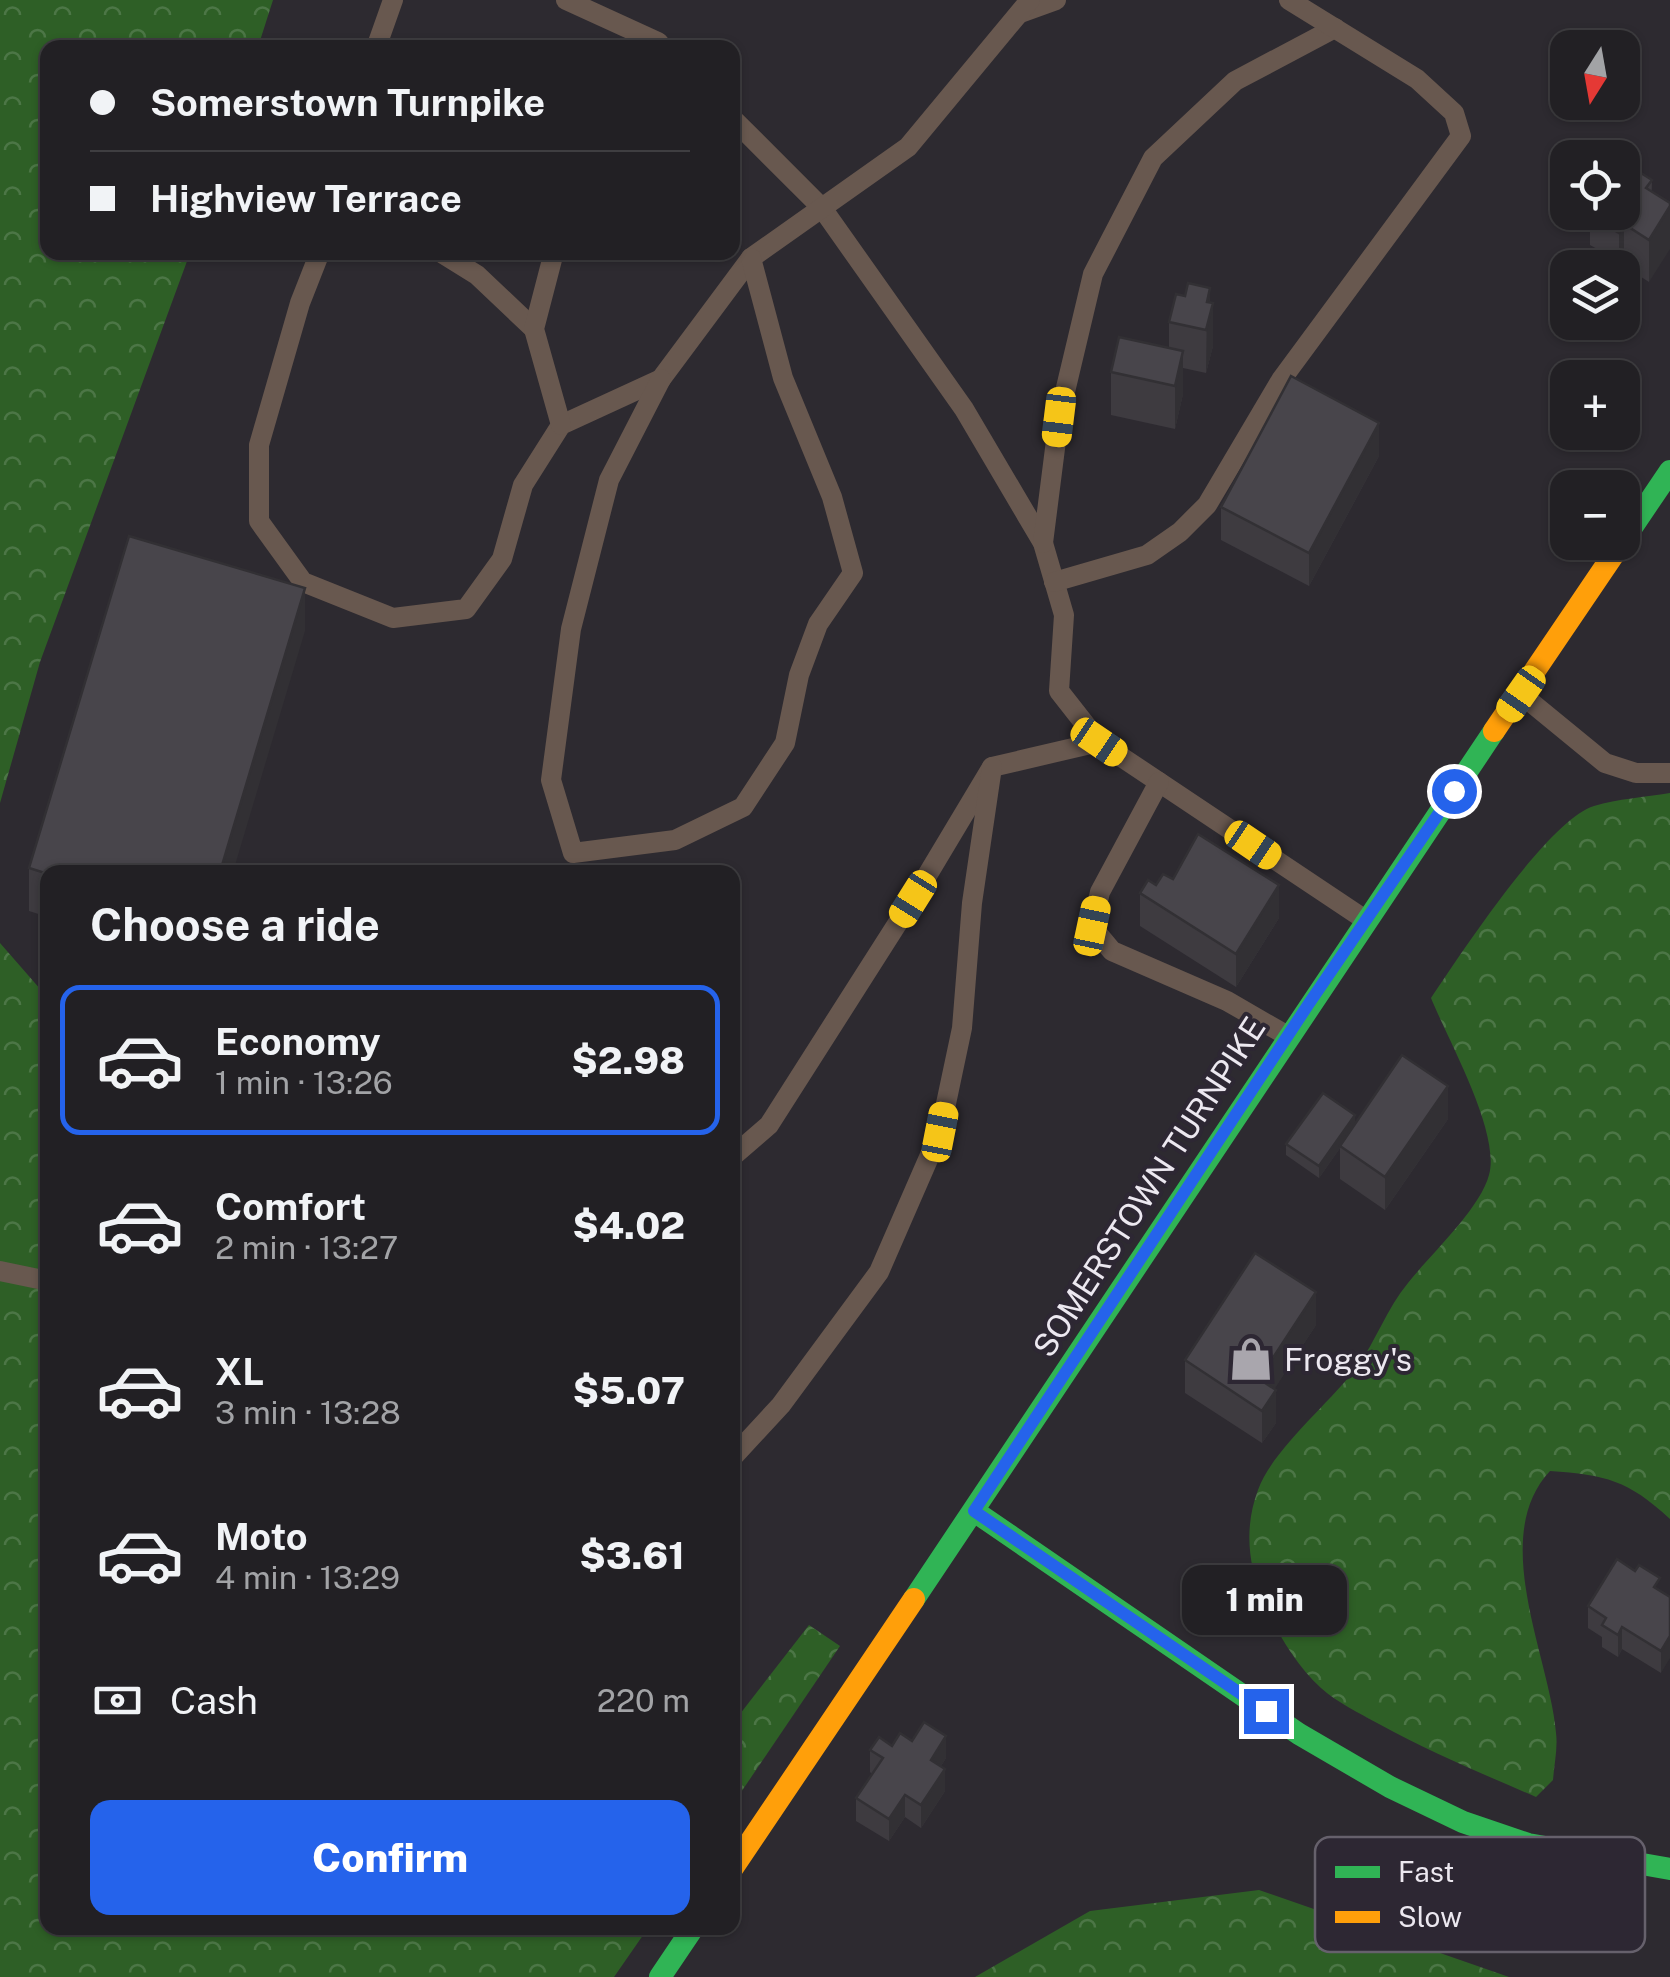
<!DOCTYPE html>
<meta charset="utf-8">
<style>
:root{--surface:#222024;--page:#2e2d31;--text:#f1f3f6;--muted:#a2a3a6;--line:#3f3e41;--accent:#2563eb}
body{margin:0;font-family:"Public Sans",sans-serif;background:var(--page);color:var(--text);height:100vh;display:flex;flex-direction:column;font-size:38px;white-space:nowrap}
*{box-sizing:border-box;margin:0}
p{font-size:32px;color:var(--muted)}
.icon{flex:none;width:55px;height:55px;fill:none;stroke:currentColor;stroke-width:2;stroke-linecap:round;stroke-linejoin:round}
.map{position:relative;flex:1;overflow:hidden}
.drawer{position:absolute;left:40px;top:865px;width:700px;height:1070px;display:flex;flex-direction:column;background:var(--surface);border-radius:20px;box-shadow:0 2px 8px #0004,0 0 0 2px var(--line)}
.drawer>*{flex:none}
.hud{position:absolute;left:40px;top:40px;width:700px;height:220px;border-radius:20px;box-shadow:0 2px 8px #0004,0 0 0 2px var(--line);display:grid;align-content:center;height:220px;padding:0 50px;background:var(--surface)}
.needle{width:65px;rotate:191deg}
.controls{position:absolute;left:1550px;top:30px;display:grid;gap:20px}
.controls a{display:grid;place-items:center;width:90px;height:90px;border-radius:20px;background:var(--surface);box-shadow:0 2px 8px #0004,0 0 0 2px var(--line);font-size:50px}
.end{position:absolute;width:45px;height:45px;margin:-22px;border:12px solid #2563eb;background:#fff;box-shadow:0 0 0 5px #fff}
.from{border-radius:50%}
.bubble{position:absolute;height:70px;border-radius:20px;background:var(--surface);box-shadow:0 2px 8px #0004,0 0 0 2px var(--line);font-size:32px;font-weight:800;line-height:70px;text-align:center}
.car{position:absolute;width:30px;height:60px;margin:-30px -15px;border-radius:12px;box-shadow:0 0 8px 2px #0007;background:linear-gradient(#f5c518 24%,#345 0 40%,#f5c518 0 76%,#345 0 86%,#f5c518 0)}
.hud b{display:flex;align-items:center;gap:35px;height:95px;font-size:38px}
.hud b+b{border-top:2px solid var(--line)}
.hud i{width:25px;height:25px;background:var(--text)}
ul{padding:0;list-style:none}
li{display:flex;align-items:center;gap:30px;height:150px;margin:0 20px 15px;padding:0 30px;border:5px solid transparent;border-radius:20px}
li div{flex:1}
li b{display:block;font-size:38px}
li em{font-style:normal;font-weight:800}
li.current{border-color:var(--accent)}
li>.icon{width:90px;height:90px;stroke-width:1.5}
h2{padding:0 50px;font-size:45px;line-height:120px}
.pay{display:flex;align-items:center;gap:25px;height:110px;padding:0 50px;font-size:38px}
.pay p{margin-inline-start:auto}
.primary-button{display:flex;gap:20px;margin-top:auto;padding:20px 50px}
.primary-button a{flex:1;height:115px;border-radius:20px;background:var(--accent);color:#fff;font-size:40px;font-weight:800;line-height:115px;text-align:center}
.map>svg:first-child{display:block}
.forest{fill:url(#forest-crowns)}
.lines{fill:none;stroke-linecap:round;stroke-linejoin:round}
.lane{stroke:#68584f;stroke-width:20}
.fast{stroke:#30b455;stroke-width:22}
.slow{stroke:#ff9f0a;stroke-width:22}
.wall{fill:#3e3b40}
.shaded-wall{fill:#323034}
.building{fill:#48454b;stroke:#323034;stroke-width:2.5}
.route{stroke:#2563eb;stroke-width:12}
.labels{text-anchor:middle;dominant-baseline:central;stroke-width:8;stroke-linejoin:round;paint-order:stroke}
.street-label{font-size:32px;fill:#ece8f0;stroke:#2d2733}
.poi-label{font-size:32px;fill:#ece8f0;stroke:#2d2733;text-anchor:start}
.key{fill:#2d2733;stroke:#66616c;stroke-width:2.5}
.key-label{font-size:28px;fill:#ece8f0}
</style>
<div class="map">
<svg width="1670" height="1977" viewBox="0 0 1670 1977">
<defs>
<pattern id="forest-crowns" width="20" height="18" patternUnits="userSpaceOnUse" patternTransform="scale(2.5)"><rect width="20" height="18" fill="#2e5f26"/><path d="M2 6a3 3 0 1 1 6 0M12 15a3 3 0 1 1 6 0" fill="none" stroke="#4c7646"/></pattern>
</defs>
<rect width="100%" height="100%" fill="#2d2a30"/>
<g class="forest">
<path d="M0,0H273L258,47L48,48V252L190,253L40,662L0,803Z"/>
<path d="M1670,793V1519C1628,1480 1606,1475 1550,1471C1488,1537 1550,1658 1556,1733C1558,1748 1554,1765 1553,1780L1536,1797C1483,1774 1430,1752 1379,1724C1359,1713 1338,1703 1321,1688C1295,1664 1277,1633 1263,1600C1248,1565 1244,1527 1258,1490C1273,1449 1329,1404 1357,1367C1376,1341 1387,1308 1408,1283C1430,1255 1480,1209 1489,1175C1501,1133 1448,1040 1431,998C1460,955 1548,820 1594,806C1618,799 1645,797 1670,793Z"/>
<path d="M0,943L48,998V1928H648L614,1977H0Z"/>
<path d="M809,1625L840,1646L733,1804V1723Z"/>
<path d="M1259,1890L1509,1977H975L1090,1911Z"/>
</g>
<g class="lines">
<g class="lane">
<path d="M566,0L658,42L663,48"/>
<path d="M1020,13L1056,0"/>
<path d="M376,48L393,0"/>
<path d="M732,118L822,208L964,409L1043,543L1064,615L1059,691L1099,742L1364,919"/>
<path d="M320,252L300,303L259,445V521L303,582L393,618L466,609L502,559L523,485L561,425L661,379L751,258L908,147L1030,0"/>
<path d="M440,252L477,275L534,329"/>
<path d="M554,252L534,329L561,425"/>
<path d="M661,379L609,480L571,629L551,780L573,853L675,840L743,807L785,743L799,675L818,624L853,573L832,497L783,378L751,258"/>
<path d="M1043,543L1059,417L1093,274L1153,158L1235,81L1335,28"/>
<path d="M1054,582L1147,555L1180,532L1207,505L1281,380L1461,136L1454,113L1417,79L1289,0"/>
<path d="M1522,695L1605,763L1636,773H1670"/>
<path d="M1159,782L1100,892L1092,927L1112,951L1227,1001L1286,1035"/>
<path d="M732,1157L769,1125L913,899L992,767L1099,742"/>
<path d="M0,1271L48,1281"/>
<path d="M732,1458L781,1405L879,1272L940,1132L962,1028L972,903L992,767"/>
</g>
<g class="fast">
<path d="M1622,542L1670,471"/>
<path d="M974,1511L1299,1734L1390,1787L1463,1822L1528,1844L1670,1869"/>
<path d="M914,1599L1494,731"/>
<path d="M660,1977L693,1928"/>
</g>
<g class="slow">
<path d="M1494,731L1622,542"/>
<path d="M732,1869L914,1599"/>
</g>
</g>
<g class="wall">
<path d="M1652,180L1649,282L1624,266L1606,268L1599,263V250L1590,245V212H1622Z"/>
<path d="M1210,303L1213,346L1206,373L1183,368V394L1175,429L1111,415V372L1169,348V322Z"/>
<path d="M1379,456L1309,586L1221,540V507Z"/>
<path d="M305,631L48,872V917L29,911V868Z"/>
<path d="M1173,879L1279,918L1236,987L1140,926V893Z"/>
<path d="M1448,1119L1385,1210L1340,1179V1148L1319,1178L1286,1155V1144L1355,1124Z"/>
<path d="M1316,1325L1274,1389L1276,1423L1262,1443L1185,1393V1360Z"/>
<path d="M1660,1590L1670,1597L1661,1673L1622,1649L1618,1657L1602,1647V1637L1588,1628V1606Z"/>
<path d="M912,1741L946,1758L941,1766L945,1791L921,1828L905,1817L889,1841L856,1821V1798L872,1774L870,1772V1750Z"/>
</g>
<g class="shaded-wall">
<path d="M1670,206V249L1649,282V240Z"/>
<path d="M1624,224V266L1622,269V268H1619V233Z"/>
<path d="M1210,288V315L1213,303V346L1206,373L1207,302Z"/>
<path d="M1183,351V394L1175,429V386Z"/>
<path d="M1379,423V456L1309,586V553Z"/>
<path d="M305,588V631L233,872H220Z"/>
<path d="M1279,885V918L1236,987V954Z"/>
<path d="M1448,1086V1119L1385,1210V1177Z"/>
<path d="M1355,1115V1127L1319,1178V1166Z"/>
<path d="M1316,1292V1325L1261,1410L1259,1379Z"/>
<path d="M1276,1390V1423L1262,1443V1411Z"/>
<path d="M1622,1627V1649L1618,1657V1635Z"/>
<path d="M1670,1636V1658L1661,1673V1651Z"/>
<path d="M946,1736V1758L931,1782V1760Z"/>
<path d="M945,1769V1791L921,1828V1805Z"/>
<path d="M905,1795V1817L889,1841V1819Z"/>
</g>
<g class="building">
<path d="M1630,166L1652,180L1646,188L1670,203V206L1649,240L1624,224L1619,233L1599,221L1604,212H1622V174L1624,175Z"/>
<path d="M1188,283L1210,288L1207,302L1213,303L1206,330L1169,322L1176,294L1185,296Z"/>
<path d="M1119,337L1183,351L1175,386L1111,372Z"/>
<path d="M1291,376L1379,423L1309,553L1221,507Z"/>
<path d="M129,536L305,588L220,872H48V874L29,868Z"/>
<path d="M1198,834L1279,885L1236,954L1140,893L1148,880L1156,885L1163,874L1173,879Z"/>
<path d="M1402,1055L1448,1086L1385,1177L1340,1146Z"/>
<path d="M1323,1093L1355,1115L1319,1166L1286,1144Z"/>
<path d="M1255,1253L1316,1292L1259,1379L1276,1390L1262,1411L1185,1360Z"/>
<path d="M1617,1559L1635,1571L1639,1565L1660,1578L1654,1587L1670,1597V1636L1661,1651L1622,1627L1618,1635L1602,1625L1606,1618L1588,1606Z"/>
<path d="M924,1722L946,1736L931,1760L945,1769L921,1805L905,1795L889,1819L856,1798L883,1758L870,1750L879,1737L892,1746L900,1733L912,1741Z"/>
</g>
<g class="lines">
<path class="route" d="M1266,1711L974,1511L1308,1005L1454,791"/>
</g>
<defs>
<g id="shop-bare" transform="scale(3.45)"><path d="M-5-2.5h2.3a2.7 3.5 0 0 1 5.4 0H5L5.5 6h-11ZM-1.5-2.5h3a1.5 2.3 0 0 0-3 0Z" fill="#a9a6ad" stroke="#2d2733" stroke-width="2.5" paint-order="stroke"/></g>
</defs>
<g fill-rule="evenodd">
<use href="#shop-bare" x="1251" y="1359"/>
</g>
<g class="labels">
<g class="street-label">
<text transform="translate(1149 1187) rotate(-57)">SOMERSTOWN TURNPIKE</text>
</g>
<g class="poi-label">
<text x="1284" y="1359">Froggy's</text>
</g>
</g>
<rect x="1315" y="1837" width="330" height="115" rx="15" class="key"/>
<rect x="1335" y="1866" width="45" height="12" fill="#30b455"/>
<rect x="1335" y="1911" width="45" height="12" fill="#ff9f0a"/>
<g class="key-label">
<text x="1398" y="1882">Fast</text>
<text x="1398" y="1927">Slow</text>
</g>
</svg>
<div class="controls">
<a><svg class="needle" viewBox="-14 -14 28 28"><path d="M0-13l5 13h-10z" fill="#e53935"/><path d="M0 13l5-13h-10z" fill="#a2a3a6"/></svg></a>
<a><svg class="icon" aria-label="locate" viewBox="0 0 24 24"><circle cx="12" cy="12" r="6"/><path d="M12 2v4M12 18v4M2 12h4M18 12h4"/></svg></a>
<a><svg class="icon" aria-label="layers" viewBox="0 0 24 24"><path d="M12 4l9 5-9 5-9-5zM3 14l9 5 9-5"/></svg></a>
<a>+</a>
<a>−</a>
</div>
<i class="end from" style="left:1454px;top:791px"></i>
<i class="end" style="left:1266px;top:1711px"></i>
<div class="bubble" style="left:1182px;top:1565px;width:165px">1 min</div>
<i class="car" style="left:1059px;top:417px;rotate:187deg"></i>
<i class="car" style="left:1521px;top:694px;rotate:215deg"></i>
<i class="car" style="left:1099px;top:742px;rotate:124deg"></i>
<i class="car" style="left:1253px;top:845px;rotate:124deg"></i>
<i class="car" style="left:913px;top:899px;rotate:212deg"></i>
<i class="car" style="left:1092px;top:926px;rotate:12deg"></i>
<i class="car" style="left:940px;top:1132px;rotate:11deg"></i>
<div class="hud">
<b><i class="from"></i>Somerstown Turnpike</b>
<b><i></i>Highview Terrace</b>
</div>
<section class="drawer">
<h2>Choose a ride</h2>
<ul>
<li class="current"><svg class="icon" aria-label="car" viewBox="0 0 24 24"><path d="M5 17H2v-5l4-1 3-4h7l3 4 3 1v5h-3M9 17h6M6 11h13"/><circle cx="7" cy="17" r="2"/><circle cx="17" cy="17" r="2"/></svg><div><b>Economy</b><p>1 min · 13:26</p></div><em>$2.98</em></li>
<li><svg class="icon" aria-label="car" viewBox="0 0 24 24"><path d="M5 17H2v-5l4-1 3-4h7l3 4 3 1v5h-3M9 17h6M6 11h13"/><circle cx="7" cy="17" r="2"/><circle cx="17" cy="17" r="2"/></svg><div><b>Comfort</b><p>2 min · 13:27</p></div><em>$4.02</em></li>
<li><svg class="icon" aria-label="car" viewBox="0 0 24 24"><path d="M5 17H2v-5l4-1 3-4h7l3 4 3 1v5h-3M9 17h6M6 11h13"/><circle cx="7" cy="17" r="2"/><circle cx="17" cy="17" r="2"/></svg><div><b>XL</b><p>3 min · 13:28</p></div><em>$5.07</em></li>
<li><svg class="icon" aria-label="car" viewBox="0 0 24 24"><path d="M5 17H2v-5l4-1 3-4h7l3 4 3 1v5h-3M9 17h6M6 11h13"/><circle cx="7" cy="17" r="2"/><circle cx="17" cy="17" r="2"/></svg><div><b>Moto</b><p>4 min · 13:29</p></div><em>$3.61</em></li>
</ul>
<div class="pay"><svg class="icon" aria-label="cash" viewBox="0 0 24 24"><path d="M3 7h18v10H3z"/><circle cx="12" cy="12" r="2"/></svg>Cash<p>220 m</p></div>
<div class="primary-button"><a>Confirm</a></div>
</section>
</div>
